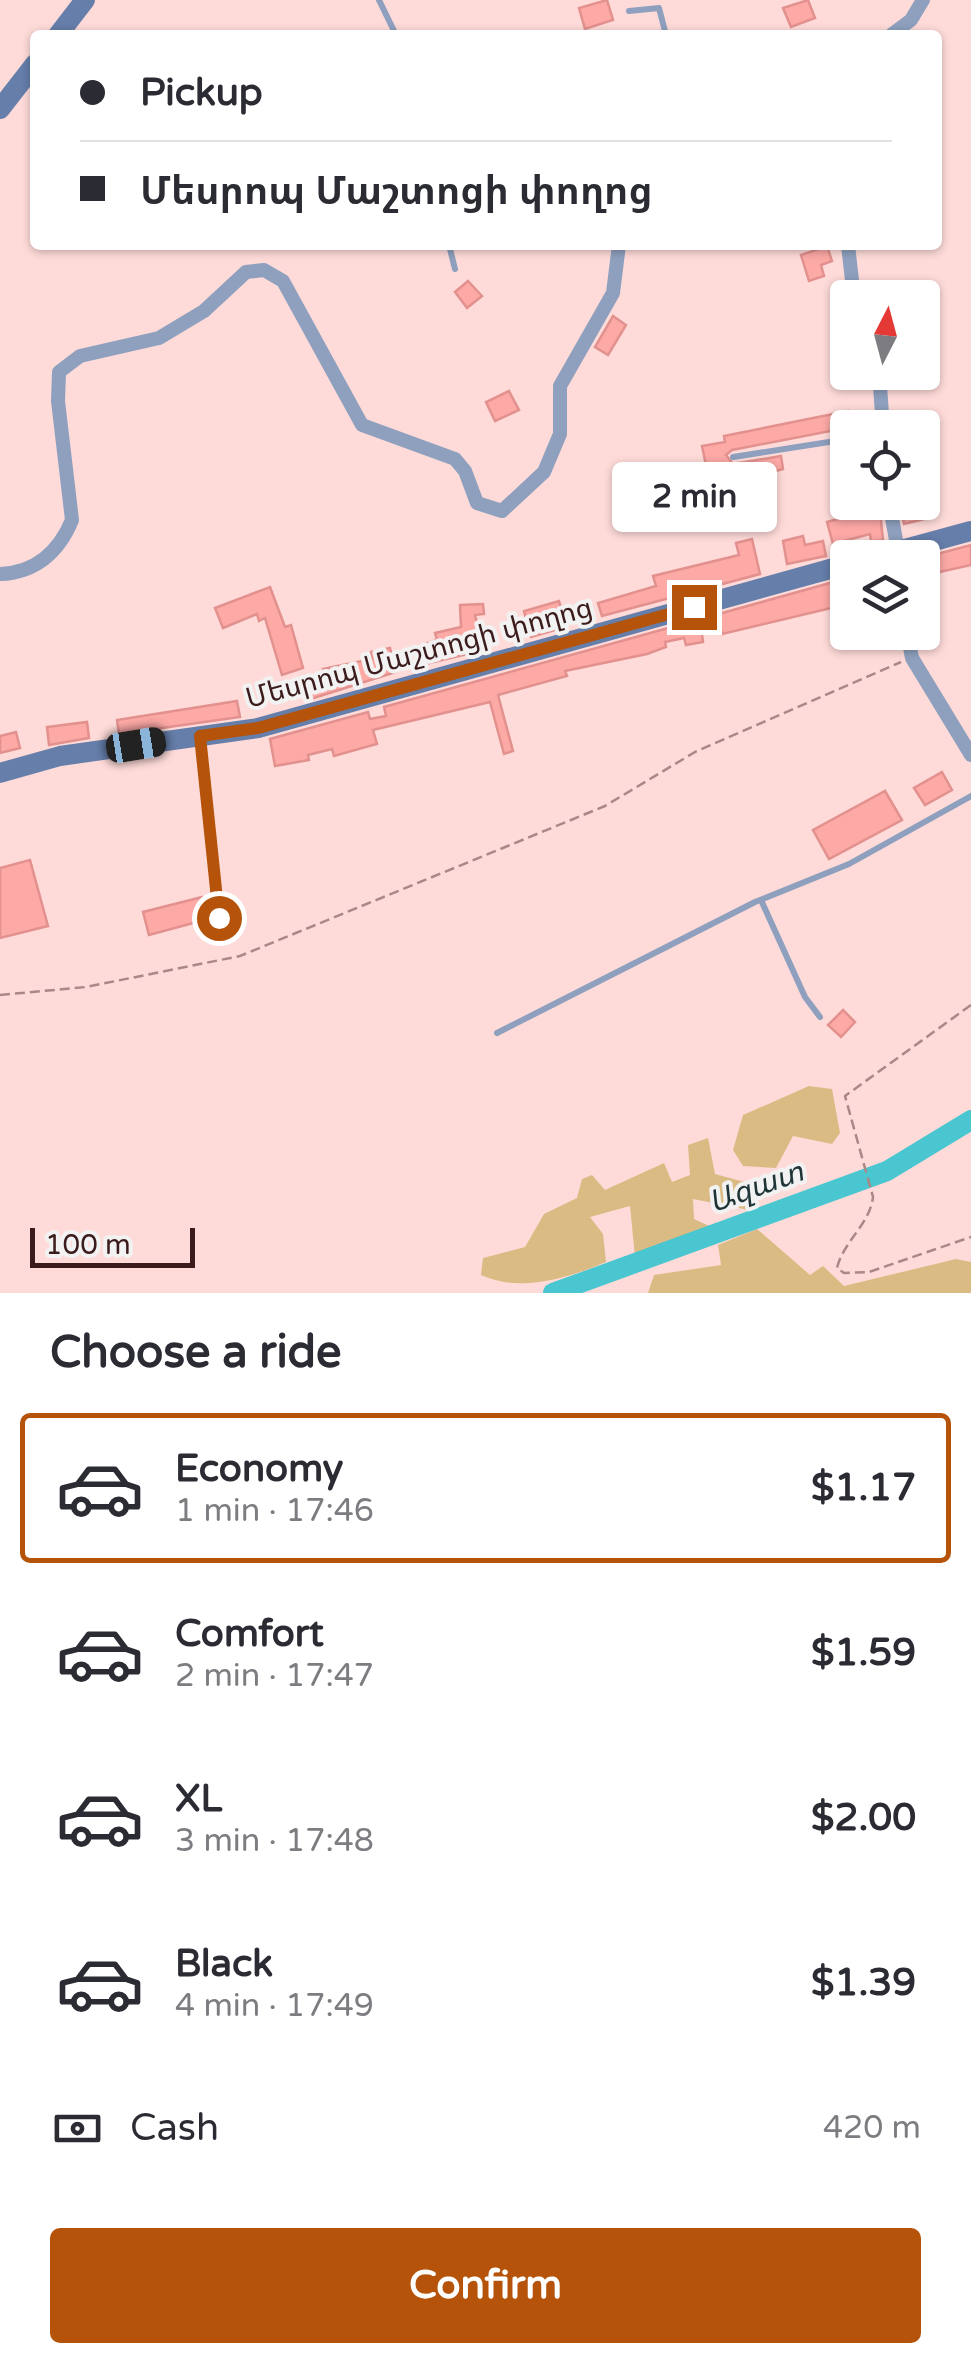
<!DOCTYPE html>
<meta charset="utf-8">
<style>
:root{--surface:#fff;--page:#f2f2f3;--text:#2b2b33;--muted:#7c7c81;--line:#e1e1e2;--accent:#b45309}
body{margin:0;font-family:"Varela Round","Noto Sans Armenian",sans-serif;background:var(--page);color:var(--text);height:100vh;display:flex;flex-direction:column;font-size:38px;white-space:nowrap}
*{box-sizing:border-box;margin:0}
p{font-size:32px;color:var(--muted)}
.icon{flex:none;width:55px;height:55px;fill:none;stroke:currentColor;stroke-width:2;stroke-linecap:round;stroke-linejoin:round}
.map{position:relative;height:1293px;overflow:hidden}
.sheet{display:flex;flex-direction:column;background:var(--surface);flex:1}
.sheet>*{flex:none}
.top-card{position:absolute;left:30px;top:30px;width:912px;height:220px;border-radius:10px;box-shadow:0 2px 8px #0004;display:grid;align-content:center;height:220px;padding:0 50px;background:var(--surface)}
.needle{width:65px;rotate:6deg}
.buttons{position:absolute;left:830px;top:280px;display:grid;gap:20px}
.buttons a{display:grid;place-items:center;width:110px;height:110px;border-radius:10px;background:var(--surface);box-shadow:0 2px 8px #0004;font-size:50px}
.scale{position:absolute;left:30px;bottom:25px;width:165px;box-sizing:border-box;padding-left:10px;border:5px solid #3b1b1b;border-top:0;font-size:28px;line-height:35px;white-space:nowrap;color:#3b1b1b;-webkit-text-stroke:8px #f2f2f2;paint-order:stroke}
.end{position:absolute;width:45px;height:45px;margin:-22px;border:12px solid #b45309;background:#fff;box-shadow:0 0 0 5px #fff}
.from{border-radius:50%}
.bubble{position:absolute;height:70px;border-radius:10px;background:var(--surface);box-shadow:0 2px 8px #0004;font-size:32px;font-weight:700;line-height:70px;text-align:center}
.car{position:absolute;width:30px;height:60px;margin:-30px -15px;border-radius:12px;box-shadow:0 0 8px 2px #0007;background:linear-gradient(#222 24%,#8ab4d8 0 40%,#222 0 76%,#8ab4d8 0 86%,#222 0)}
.top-card b{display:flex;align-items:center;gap:35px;height:95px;font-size:38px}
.top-card b+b{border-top:2px solid var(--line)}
.top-card i{width:25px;height:25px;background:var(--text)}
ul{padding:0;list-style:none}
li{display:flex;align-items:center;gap:30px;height:150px;margin:0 20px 15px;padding:0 30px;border:5px solid transparent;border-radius:10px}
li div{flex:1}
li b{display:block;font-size:38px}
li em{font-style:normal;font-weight:700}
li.on{border-color:var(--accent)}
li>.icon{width:90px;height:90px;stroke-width:1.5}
h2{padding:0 50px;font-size:45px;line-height:120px}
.pay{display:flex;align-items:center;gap:25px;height:110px;padding:0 50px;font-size:38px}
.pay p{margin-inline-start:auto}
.action{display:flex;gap:20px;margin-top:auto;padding:20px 50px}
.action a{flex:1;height:115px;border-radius:10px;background:var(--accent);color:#fff;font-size:40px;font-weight:700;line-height:115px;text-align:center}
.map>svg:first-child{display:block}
.green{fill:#dabb84}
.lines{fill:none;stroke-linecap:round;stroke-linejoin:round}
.river{stroke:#49c6cf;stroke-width:20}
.building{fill:#fda9a6;stroke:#e2918e;stroke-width:2.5}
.path{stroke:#aa8887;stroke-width:2.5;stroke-dasharray:10 5;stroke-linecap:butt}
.lane{stroke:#8ea0be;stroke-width:6}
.street{stroke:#8ea0be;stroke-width:14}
.secondary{stroke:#657eaa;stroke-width:20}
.route{stroke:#b45309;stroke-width:12}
.labels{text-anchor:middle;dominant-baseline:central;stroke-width:8;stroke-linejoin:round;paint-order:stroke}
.street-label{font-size:28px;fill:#3b1b1b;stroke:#f2f2f2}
.water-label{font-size:30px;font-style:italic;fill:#1e3436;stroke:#f2f2f2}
</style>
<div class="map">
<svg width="971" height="1293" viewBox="0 0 971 1293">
<rect width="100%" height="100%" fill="#fedbd9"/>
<g class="green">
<path d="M809,1086L832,1089L840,1133L832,1144L793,1136L776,1168L743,1166L733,1150L743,1115Z"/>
<path d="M708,1138L715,1174L759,1186L749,1210L693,1199L694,1219L709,1226L706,1235L635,1257L630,1206L590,1217L603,1234L606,1262C568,1278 520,1293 481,1275L483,1258L525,1247L544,1214L577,1198L582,1179L592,1175L605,1190L664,1163L672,1182L690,1175L688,1145Z"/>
<path d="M757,1229L810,1275L823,1266L844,1286L956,1259L971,1262V1293H648L654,1275L721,1265L718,1245Z"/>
</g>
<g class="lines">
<path class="river" d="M553,1293L887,1171L971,1120"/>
</g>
<g class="building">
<path d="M607,0L613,20L585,29L579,8Z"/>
<path d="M808,0L815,18L791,27L783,8Z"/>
<path d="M827,246L832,261L821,265L824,276L809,281L801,255Z"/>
<path d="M468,281L482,296L467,308L455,292Z"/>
<path d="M892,282L896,298H866L864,288Z"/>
<path d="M613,316L626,325L608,355L595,347Z"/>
<path d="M509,391L519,410L495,421L486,402Z"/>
<path d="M848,411L851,427L732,450L726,455L733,464L781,456L783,469L738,481L736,465L707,470L702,446L725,442L724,436Z"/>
<path d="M936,439L938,462L922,463V440Z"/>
<path d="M867,502H879L883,540L871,542L870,534L833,544L827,522L868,511Z"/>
<path d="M900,502H920L924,519L904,524Z"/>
<path d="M803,536L805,545L823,541L826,556L787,564L783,541Z"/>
<path d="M752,539L760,574L602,616L598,603L656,586L653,576L739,555L736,543Z"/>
<path d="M971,545V565L922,576V558Z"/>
<path d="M848,578V604L722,634L721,630L702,634L703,642L686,645L684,638L665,642L666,647L647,654L565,671L567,676L498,695L513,751L504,754L490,702L373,730L377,744L334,756L332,749L308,755L309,760L275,766L270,739L368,712L370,719L386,716L384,707Z"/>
<path d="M270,587L285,627L291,625L303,668L282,675L265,618L259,621L257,614L223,628L215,608Z"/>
<path d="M559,601L566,627L531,637L524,611Z"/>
<path d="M483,604L484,614L475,615L484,650L421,665L416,647L437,640L435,633L461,627L460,605Z"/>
<path d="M390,648L396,672L311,699L306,684L325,677L323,669L372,659L371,652Z"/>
<path d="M237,701L240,717L119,734L117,720Z"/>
<path d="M87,722L89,738L49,745L47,727Z"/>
<path d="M16,732L20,748L0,753V736Z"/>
<path d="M942,772L952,790L925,805L914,788Z"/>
<path d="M885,791L902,820L829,859L813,830Z"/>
<path d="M30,860L48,926L0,938V868Z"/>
<path d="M202,897L208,919L149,935L143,912Z"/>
<path d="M843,1010L855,1022L841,1037L828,1025Z"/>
</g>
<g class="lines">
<g class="path">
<path d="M0,995L86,987L240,956L605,806L695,752L901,662"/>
<path d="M971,1005L845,1096L873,1197C870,1224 843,1242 837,1268L844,1273L869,1272L971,1237"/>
</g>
<g class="lane">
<path d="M379,0L396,35"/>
<path d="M629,11L659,8L666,35"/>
<path d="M449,245L455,269"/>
<path d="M733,457L848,439"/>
<path d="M201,742L219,918"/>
<path d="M761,900L805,997L820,1017"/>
<path d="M497,1033L755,902L849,864L971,796"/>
</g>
<g class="street">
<path d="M891,35L911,20L923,0"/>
<path d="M848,245L854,298"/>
<path d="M879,372L883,428"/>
<path d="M889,502L899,556"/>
<path d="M0,574C35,573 59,552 72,520L58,401L59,372L80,356L159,338L204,311L246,272L264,270L283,281L362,425L455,459L465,471L477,503L502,511L544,472L560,434V386L613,293L619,245"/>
<path d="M907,632L912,658L971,755"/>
</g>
<g class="secondary">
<path d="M58,35L85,0"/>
<path d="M0,109L35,64"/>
<path d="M872,558L971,531"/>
<path d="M0,773L60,756L258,728L848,564"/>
</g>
</g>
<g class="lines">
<path class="route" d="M219,918L200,736L258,728L694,607"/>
</g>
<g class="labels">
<g class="street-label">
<text transform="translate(419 653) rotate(-15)">Մեսրոպ Մաշտոցի փողոց</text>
</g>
<g class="water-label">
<text transform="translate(756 1187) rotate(-20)">Ազատ</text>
</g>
</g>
</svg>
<div class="buttons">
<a><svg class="needle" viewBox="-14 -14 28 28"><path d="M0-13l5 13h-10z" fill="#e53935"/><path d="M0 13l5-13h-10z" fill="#7c7c81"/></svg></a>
<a><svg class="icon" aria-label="locate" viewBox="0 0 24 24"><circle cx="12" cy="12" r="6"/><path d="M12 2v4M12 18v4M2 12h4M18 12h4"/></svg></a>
<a><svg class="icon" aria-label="layers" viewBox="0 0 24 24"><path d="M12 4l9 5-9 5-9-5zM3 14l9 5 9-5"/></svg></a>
</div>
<div class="scale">100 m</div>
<i class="end from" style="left:219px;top:918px"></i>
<i class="end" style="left:694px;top:607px"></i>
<div class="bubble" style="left:612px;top:462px;width:165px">2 min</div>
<i class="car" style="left:136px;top:745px;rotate:81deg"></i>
<div class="top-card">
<b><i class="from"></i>Pickup</b>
<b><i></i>Մեսրոպ Մաշտոցի փողոց</b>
</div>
</div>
<section class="sheet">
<h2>Choose a ride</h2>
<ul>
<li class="on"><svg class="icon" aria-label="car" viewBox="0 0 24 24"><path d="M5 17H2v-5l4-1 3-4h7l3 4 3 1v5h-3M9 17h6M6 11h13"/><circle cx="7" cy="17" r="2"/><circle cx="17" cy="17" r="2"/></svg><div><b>Economy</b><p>1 min · 17:46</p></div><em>$1.17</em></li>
<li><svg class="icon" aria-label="car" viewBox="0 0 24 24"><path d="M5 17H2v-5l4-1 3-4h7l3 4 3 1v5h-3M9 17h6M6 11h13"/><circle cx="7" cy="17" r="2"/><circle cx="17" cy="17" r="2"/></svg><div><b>Comfort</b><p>2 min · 17:47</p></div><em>$1.59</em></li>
<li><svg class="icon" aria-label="car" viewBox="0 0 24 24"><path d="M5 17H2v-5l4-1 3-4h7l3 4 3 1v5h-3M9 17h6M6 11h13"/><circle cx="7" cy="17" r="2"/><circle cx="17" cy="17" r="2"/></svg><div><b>XL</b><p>3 min · 17:48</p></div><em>$2.00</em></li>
<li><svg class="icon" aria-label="car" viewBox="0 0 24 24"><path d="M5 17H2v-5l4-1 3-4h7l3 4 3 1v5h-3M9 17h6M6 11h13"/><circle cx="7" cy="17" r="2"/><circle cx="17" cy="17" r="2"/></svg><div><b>Black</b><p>4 min · 17:49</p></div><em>$1.39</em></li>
</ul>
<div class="pay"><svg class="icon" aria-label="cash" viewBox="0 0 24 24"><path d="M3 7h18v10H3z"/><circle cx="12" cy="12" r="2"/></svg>Cash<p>420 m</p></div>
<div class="action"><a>Confirm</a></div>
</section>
